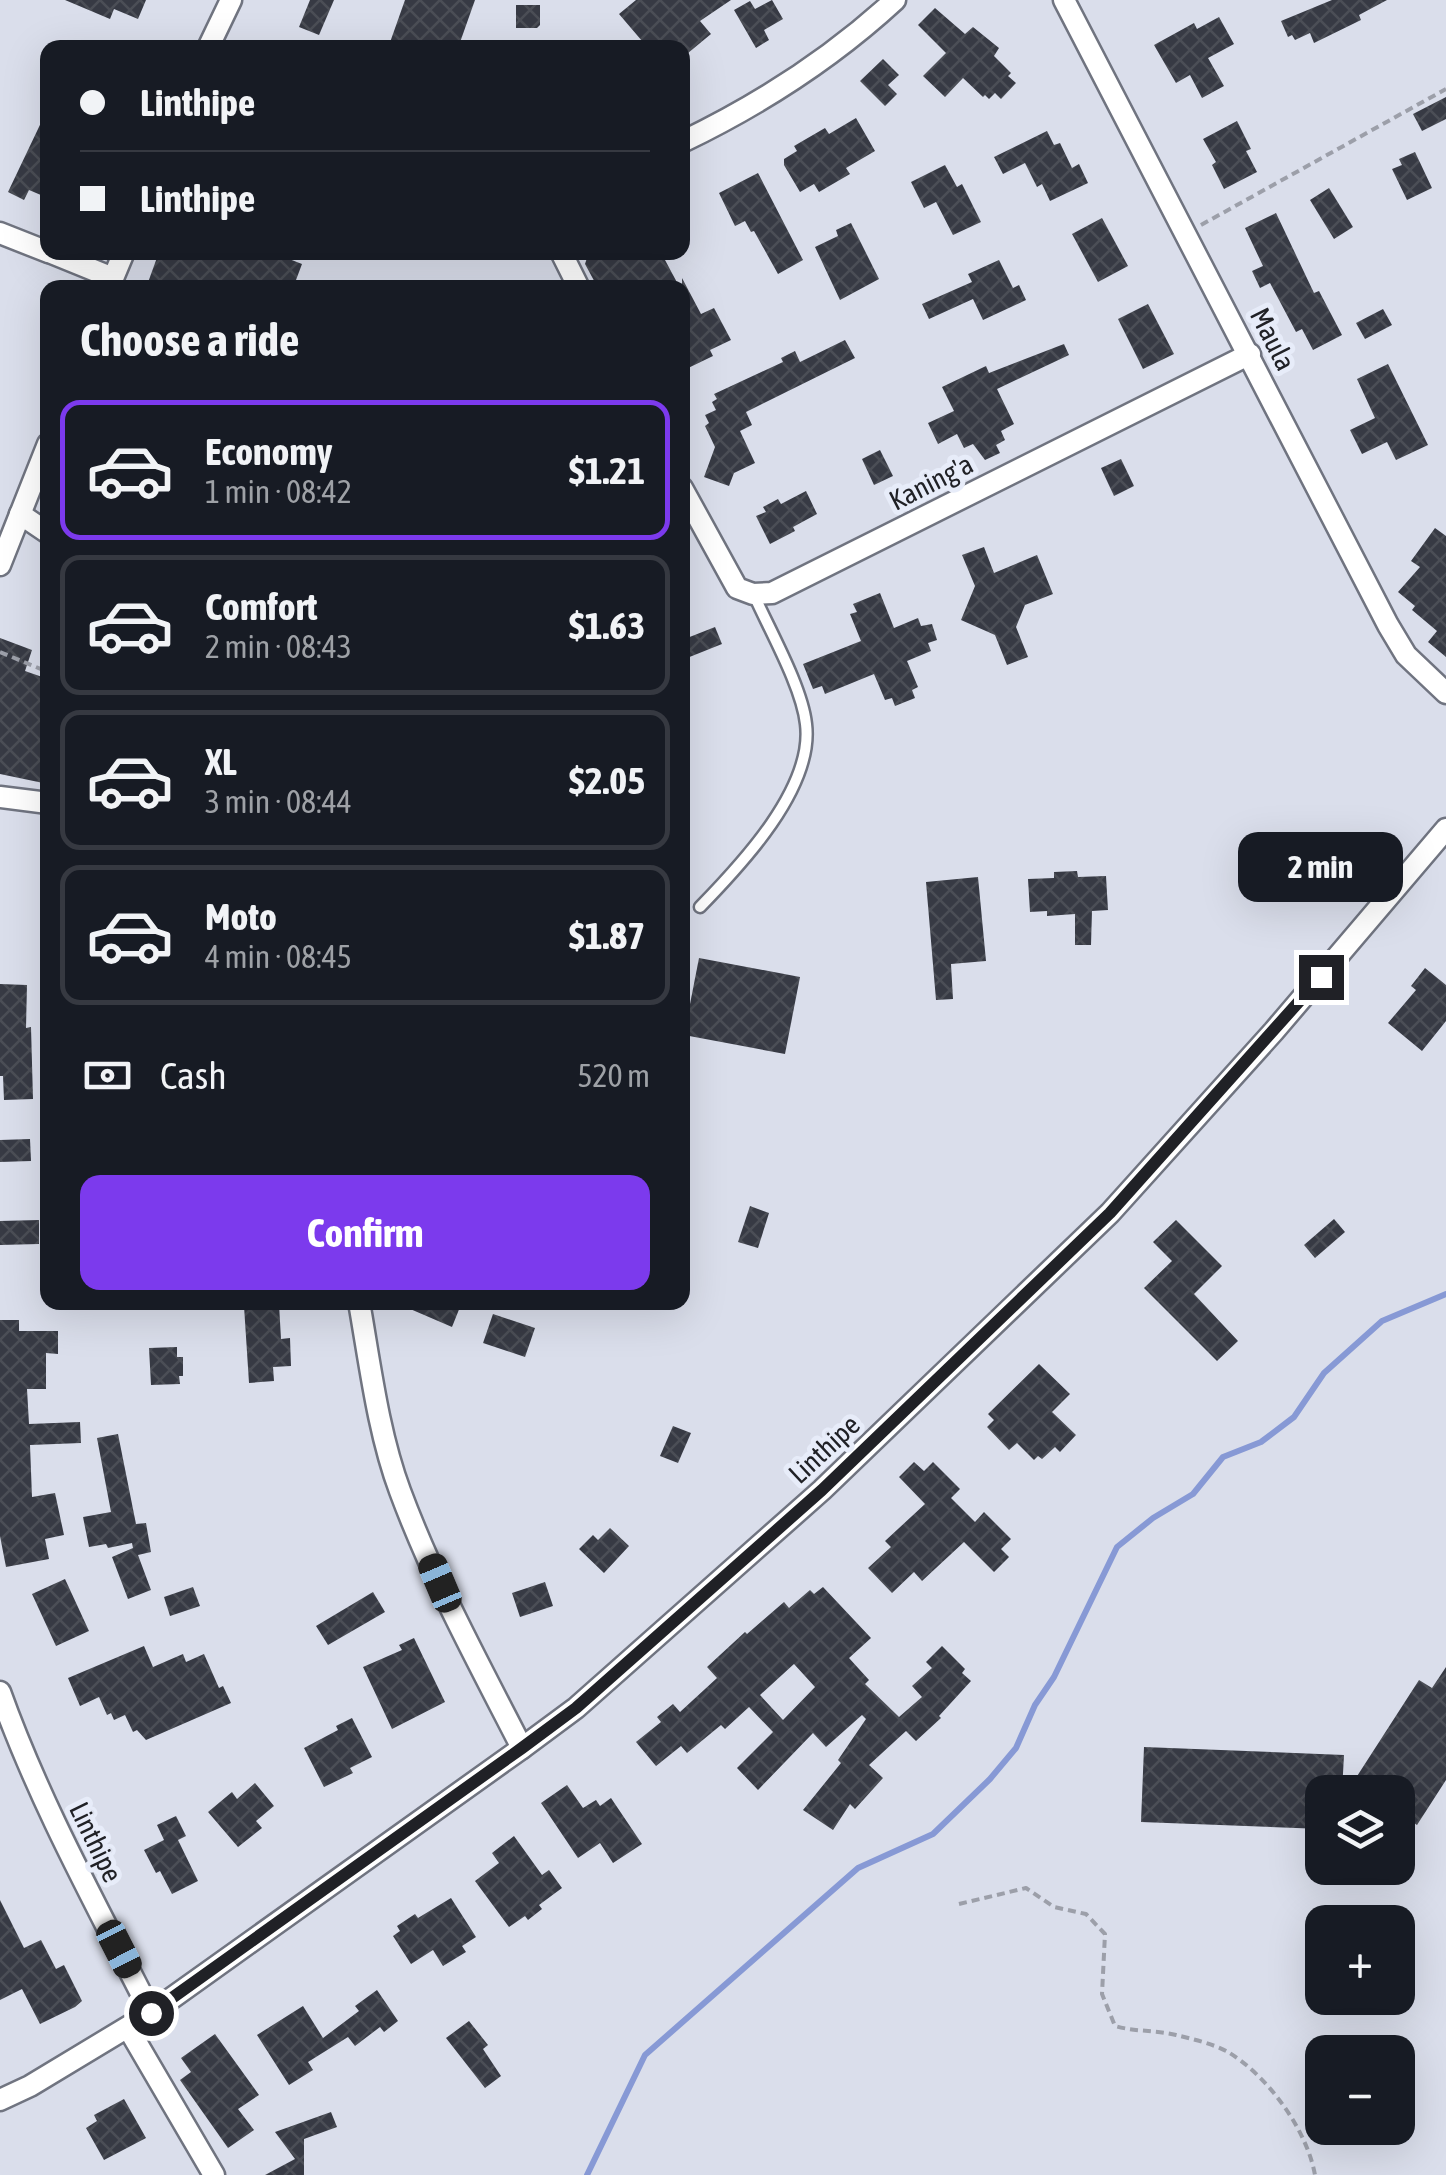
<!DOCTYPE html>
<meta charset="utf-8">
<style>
:root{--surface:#171b24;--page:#20242c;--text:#f1f3f6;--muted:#9ea1a6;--line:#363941;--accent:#7c3aed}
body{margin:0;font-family:"Asap Condensed",sans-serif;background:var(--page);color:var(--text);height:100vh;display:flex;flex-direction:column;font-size:38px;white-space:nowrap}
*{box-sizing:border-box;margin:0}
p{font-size:32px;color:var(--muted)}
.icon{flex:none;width:55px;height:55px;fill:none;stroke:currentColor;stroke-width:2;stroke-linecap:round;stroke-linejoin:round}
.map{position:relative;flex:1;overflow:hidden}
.drawer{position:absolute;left:40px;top:280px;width:650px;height:1030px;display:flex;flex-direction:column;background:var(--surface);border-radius:20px;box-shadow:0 10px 40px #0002}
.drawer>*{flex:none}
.guide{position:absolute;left:40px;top:40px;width:650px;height:220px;border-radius:20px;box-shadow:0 10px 40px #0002;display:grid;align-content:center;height:220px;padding:0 40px;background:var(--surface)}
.fabs{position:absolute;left:1305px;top:1775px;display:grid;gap:20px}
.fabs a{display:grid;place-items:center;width:110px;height:110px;border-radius:20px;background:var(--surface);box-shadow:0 10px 40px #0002;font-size:50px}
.end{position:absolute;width:45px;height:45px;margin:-22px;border:12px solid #202126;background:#fff;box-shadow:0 0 0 5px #fff}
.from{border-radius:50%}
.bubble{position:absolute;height:70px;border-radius:20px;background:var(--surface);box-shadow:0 10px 40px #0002;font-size:32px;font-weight:700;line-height:70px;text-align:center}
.car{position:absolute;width:30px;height:60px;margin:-30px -15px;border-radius:12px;box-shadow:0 0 8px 2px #0007;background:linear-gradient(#222 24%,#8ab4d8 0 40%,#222 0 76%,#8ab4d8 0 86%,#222 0)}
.guide b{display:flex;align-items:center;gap:35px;height:95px;font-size:38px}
.guide b+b{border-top:2px solid var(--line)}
.guide i{width:25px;height:25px;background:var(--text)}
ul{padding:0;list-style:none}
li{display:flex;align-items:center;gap:30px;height:140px;margin:0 20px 15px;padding:0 20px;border:5px solid var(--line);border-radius:20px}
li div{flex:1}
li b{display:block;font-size:38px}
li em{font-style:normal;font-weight:700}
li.current{border-color:var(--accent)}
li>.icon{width:90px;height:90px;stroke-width:1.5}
h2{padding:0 40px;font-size:45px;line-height:120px}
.pay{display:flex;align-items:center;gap:25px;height:110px;padding:0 40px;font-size:38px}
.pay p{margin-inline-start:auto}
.primary-button{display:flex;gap:20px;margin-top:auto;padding:20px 40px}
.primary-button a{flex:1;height:115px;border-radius:20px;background:var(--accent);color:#fff;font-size:40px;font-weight:700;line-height:115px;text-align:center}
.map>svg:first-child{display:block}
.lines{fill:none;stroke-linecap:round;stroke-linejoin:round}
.stream{stroke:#8799d5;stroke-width:6}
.building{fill:url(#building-cross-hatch);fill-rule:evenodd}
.service-casing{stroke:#707480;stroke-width:15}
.minor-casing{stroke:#707480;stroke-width:25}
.path{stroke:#9c9fa9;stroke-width:4;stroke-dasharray:8 5;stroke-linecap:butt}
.service{stroke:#fff;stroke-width:10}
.minor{stroke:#fff;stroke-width:20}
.route{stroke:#202126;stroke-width:12}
.labels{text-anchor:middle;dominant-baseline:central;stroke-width:10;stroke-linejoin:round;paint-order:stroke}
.street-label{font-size:28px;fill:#202126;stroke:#e7ecf9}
</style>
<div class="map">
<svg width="1446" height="2175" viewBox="0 0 1446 2175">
<defs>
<pattern id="building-cross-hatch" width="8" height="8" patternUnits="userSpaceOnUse" patternTransform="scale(2.5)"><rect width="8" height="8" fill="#373a44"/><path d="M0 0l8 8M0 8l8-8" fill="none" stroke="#4b4e56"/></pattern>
</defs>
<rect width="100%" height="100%" fill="#dadeeb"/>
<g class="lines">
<path class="stream" d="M587,2175L645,2055L858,1868L933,1834L990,1779L1016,1748L1035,1705L1054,1677L1117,1547L1153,1518L1193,1494L1223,1457L1261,1442L1294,1417L1324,1373L1382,1321L1446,1294"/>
</g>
<g class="building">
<path d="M65,0H146L138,19L114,9L110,19Z"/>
<path d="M310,0H334L319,35L299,27Z"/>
<path d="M405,0H475L458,48H388Z"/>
<path d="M636,0H731L700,21L711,34L682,58V48H648L619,14Z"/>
<path d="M772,0L783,19L764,30L769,40L756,48L734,10L750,1L755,9Z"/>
<path d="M1332,0H1387L1359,15L1361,20L1314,43L1310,33L1295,40L1292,35L1288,37L1281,21Z"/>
<path d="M516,5H540V25L537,28H516Z"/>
<path d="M935,8L965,34L973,27L999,48L994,56L1011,73L1008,76L1016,83L1001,99L995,93L989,99L985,95L983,97L963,78L945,97L923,76L946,53L918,25Z"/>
<path d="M1219,17L1234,44L1208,58L1224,86L1202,98L1190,75L1176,83L1154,45L1194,23L1197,29Z"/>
<path d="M883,59L899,75L888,85L897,94L885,106L860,81Z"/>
<path d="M1446,97V119L1422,131L1413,114Z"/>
<path d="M48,108V198L29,190L24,200L8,192Z"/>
<path d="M856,118L875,151L846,168L850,174L819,192L814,184L800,192L784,165V159L797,151L794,146L825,128L829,134Z"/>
<path d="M1237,121L1251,149L1246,151L1257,172L1224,189L1212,165L1216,162L1203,139Z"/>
<path d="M1047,131L1054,145L1060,143L1072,168L1079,164L1088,183L1050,201L1042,184L1037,187L1025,163L1003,174L994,157Z"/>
<path d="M1415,152L1432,188L1407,200L1392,169L1402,165L1399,159Z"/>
<path d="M945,165L957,187L962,184L981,222L953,235L936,202L924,208L911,182Z"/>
<path d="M758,173L803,260L778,274L754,231L751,232L745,221L735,226L719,193Z"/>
<path d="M1329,188L1353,227L1334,239L1310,200Z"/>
<path d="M1276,213L1314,293L1319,291L1342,335L1313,350L1302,329L1296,332L1270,283L1260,288L1252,271L1263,266L1245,228Z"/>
<path d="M1102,218L1128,266L1098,282L1072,234Z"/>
<path d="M851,223L879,279L840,300L815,247L838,236L836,230Z"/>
<path d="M159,252H271L302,264L293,288H146Z"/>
<path d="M589,252H668L665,260L680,288H598L585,264Z"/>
<path d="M999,260L1013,288L1019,285L1026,300L983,320L973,299L929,319L922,304L972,282L968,274Z"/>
<path d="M682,278L701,314L714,308L731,340L710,350L713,356L682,371Z"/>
<path d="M1148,304L1174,354L1143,369L1118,319Z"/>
<path d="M1383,309L1392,325L1365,339L1356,323Z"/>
<path d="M845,340L855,358L746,412L752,425L740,431L755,463L734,473L729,486L704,477L715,447L705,426L709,423L705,415L716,410L712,402L717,399L714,394L783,362L781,358L795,351L800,362Z"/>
<path d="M1064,344L1069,355L997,389L1014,424L1001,431L1005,440L996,445L1000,453L985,460L973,444L964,448L957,434L938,444L928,423L954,411L942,387L986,366L989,373Z"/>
<path d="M1388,364L1428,445L1396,460L1387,442L1362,454L1350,430L1375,418L1357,379Z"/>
<path d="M880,450L893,476L874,485L862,459Z"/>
<path d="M1121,459L1134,486L1114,496L1101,468Z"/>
<path d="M806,491L817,514L793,527L795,531L770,544L756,516L766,512L763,507L778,499L781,504Z"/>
<path d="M1435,528L1446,536V657L1428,642L1437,631L1412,610L1415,606L1398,592L1420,567L1411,561Z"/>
<path d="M984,547L994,573L1037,555L1053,594L1025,605L1016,627L1028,657L1007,665L995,635L961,620L975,586L962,555Z"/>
<path d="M880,593L894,628L918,618L921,626L932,624L937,640L928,643L931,651L907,661L918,687L912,690L915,698L895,706L892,698L885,700L874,674L825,694L822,686L813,689L803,664L861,641L850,614L857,612L853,604Z"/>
<path d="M715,627L722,644L682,660V640Z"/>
<path d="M0,638L32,650L25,671L48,679V784L0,774Z"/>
<path d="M1077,871L1078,877L1106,876L1108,910L1092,911L1091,945H1075V914L1047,916V911L1030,912L1028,879L1054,878V872Z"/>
<path d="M978,877L986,961L951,964L953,999L936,1000L926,882Z"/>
<path d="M699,958L800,977L785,1054L684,1035Z"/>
<path d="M1425,968L1446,985V1021L1422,1051L1388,1023L1416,990L1411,986Z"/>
<path d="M0,984L27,985L26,1028L31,1027L33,1099L4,1100L3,1076H0Z"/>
<path d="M30,1139L31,1161L0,1162V1140Z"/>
<path d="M750,1206L769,1213L758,1248L738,1242Z"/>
<path d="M1334,1219L1345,1232L1315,1258L1304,1245Z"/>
<path d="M39,1220V1244L0,1245V1221Z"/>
<path d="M1176,1220L1222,1266L1194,1294L1238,1341L1217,1361L1144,1288L1172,1261L1153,1242Z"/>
<path d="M394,1302H462L452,1327Z"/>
<path d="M279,1304L281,1339L290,1338L291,1366L273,1367L274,1381L249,1383L244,1306Z"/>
<path d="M493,1314L535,1328L525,1357L483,1343Z"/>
<path d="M0,1320H19V1331H58V1354L46,1353V1389H27L29,1424L80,1422L81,1443L30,1445L32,1497L55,1493L64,1535L45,1539L49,1559L6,1567L0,1536Z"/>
<path d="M177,1347V1357H183V1376H179L180,1384L151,1385L149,1348Z"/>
<path d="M1039,1364L1070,1394L1052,1412L1076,1435L1060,1452L1055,1447L1042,1459L1038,1456L1034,1460L1017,1443L1009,1450L987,1427L994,1420L988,1414Z"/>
<path d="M673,1426L691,1433L678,1463L660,1456Z"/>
<path d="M118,1434L136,1524L146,1523L151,1552L138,1555L151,1590L128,1599L112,1557L133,1548L132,1543L108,1548L106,1544L89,1547L83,1517L111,1512L97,1438Z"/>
<path d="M914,1462L924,1471L933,1462L960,1489L951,1498L975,1522L984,1512L1011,1539L1001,1549L1009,1557L994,1572L964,1542L922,1581L914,1572L892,1593L868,1568L891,1547L885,1541L925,1504L899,1477Z"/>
<path d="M610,1528L629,1546L604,1573L579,1549L593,1535L598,1540Z"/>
<path d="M65,1579L89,1631L56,1646L32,1594Z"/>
<path d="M545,1582L553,1606L520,1617L512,1593Z"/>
<path d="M193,1587L200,1606L170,1616L164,1597Z"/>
<path d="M823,1587L871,1638L849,1658L869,1680L865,1684L899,1717L922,1697L912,1686L932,1668L926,1662L942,1646L965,1669L962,1673L971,1681L939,1716L941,1718L916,1741L906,1731L869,1765L883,1778L855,1809L850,1804L833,1830L803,1810L841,1763L838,1760L866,1719L862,1715L826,1747L813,1733L758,1790L737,1768L773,1732L749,1707L725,1729L721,1725L687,1753L681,1746L656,1766L636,1742L661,1722L657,1717L673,1704L680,1712L717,1678L707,1667L745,1632L747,1634L784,1602L789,1608L810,1590L814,1594ZM794,1664L815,1687L783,1720L760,1695Z"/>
<path d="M373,1592L385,1612L328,1645L316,1626Z"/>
<path d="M414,1638L445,1702L392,1729L363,1667L402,1650L399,1645Z"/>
<path d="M144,1646L153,1667L183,1654L186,1662L204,1654L219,1688L223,1686L231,1703L146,1740L137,1730L133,1732L125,1715L114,1720L111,1713L107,1715L99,1697L80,1706L68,1678Z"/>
<path d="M1446,1667V1780L1417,1825L1398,1813V1792H1366L1352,1784L1419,1680L1432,1688Z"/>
<path d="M352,1718L372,1757L350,1768L353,1773L324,1787L304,1748L338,1730L336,1726Z"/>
<path d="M1144,1747L1344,1755L1342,1792H1322V1829L1141,1822Z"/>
<path d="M255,1783L274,1806L256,1821L262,1828L238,1847L208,1812L232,1792L237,1799Z"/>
<path d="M567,1785L583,1808L596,1800L600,1806L611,1798L642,1844L613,1863L600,1843L578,1858L541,1803Z"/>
<path d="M176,1816L186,1836L178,1840L198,1881L172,1894L160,1871L156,1873L144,1850L164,1840L157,1825Z"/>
<path d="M514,1836L542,1875L549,1870L562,1888L539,1905L542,1909L528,1920L525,1916L509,1927L475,1881L499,1863L492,1853Z"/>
<path d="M451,1898L476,1937L462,1946L466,1952L443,1966L433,1950L411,1964L393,1936L400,1931L397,1926L415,1914L418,1918Z"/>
<path d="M0,1900L24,1948L41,1940L56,1969L64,1965L82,2001L75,2007L40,2024L22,1989L0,2000Z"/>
<path d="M377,1990L398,2021L384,2032L380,2027L355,2046L348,2037L308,2062L313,2070L289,2085L257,2035L303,2006L323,2038L359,2011L355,2006Z"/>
<path d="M469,2021L488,2045L483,2049L501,2076L485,2088L446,2038Z"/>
<path d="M215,2034L259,2095L238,2109L254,2130L228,2148L180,2080L191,2072L181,2058Z"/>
<path d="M124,2099L146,2138L104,2160L86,2128L97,2121L94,2115Z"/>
<path d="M331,2112L337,2127L304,2139V2175H265L295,2159L275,2132Z"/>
</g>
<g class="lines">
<g class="service-casing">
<path id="service" d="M700,907C741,865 814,788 806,724C802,687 770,631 754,595"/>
</g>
<g class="minor-casing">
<g id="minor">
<path d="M1064,0L1388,625L1406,655L1446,693"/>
<path d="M208,48L231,0"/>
<path d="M682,142C761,104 831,59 895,0"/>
<path d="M0,233L48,252"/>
<path d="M49,252L113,278"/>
<path d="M561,252L579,288"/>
<path d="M109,288L124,252"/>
<path d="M682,488L737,588L753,594L772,593L1250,354"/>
<path d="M20,514L48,533"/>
<path d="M0,565L48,444"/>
<path d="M0,797L48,803"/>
<path d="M359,1302C370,1364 378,1432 400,1491C433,1580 479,1664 522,1748"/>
<path d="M0,1692C40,1804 98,1908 151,2013"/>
<path d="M128,2028L214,2175"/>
<path d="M0,2100L30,2086L151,2013L522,1748L576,1708L822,1490L1110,1213L1274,1031L1446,829"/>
</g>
</g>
<g class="path">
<path d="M1201,225L1446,89"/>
<path d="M0,652L48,672"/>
<path d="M959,1904L1026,1888L1054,1907L1086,1914L1105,1934L1102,1994L1115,2026C1136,2032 1156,2030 1176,2035C1192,2039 1214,2044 1228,2052C1268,2076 1307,2130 1315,2175"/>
</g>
<use href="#service" class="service"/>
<use href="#minor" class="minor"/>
</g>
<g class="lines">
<path class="route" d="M151,2013L522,1748L576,1708L822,1490L1110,1213L1321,977"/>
</g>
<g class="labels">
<g class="street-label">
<text transform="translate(1273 339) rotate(63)">Maula</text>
<text transform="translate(931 482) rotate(-27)">Kaning'a</text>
<text transform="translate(824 1449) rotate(-43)">Linthipe</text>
<text transform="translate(96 1842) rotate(64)">Linthipe</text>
</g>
</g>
</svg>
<div class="fabs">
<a><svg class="icon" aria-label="layers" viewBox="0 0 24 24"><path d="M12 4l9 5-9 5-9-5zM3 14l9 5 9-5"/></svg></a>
<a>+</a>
<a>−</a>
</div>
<i class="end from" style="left:151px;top:2013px"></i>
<i class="end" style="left:1321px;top:977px"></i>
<div class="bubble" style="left:1238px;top:832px;width:165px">2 min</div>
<i class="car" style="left:440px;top:1583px;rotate:337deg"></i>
<i class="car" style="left:119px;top:1949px;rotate:153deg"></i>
<div class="guide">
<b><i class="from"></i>Linthipe</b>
<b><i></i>Linthipe</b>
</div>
<section class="drawer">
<h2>Choose a ride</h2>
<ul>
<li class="current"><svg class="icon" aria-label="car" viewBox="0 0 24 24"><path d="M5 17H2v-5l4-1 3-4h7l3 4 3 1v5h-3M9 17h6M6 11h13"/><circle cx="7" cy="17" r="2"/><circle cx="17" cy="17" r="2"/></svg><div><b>Economy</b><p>1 min · 08:42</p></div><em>$1.21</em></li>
<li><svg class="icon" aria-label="car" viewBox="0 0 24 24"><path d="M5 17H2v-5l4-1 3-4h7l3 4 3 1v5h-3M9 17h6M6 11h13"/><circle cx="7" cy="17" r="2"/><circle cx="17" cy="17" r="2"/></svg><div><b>Comfort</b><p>2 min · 08:43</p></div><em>$1.63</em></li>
<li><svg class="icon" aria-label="car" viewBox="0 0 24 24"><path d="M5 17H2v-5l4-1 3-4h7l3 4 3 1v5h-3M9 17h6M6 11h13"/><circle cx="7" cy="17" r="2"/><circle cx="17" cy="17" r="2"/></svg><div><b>XL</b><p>3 min · 08:44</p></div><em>$2.05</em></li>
<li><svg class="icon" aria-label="car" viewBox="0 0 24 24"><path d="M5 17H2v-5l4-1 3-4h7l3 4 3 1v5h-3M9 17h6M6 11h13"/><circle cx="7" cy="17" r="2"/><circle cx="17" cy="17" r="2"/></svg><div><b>Moto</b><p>4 min · 08:45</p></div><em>$1.87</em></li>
</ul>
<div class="pay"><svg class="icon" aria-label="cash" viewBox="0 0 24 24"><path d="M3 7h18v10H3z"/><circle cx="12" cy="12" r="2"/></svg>Cash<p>520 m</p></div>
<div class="primary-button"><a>Confirm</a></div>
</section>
</div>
